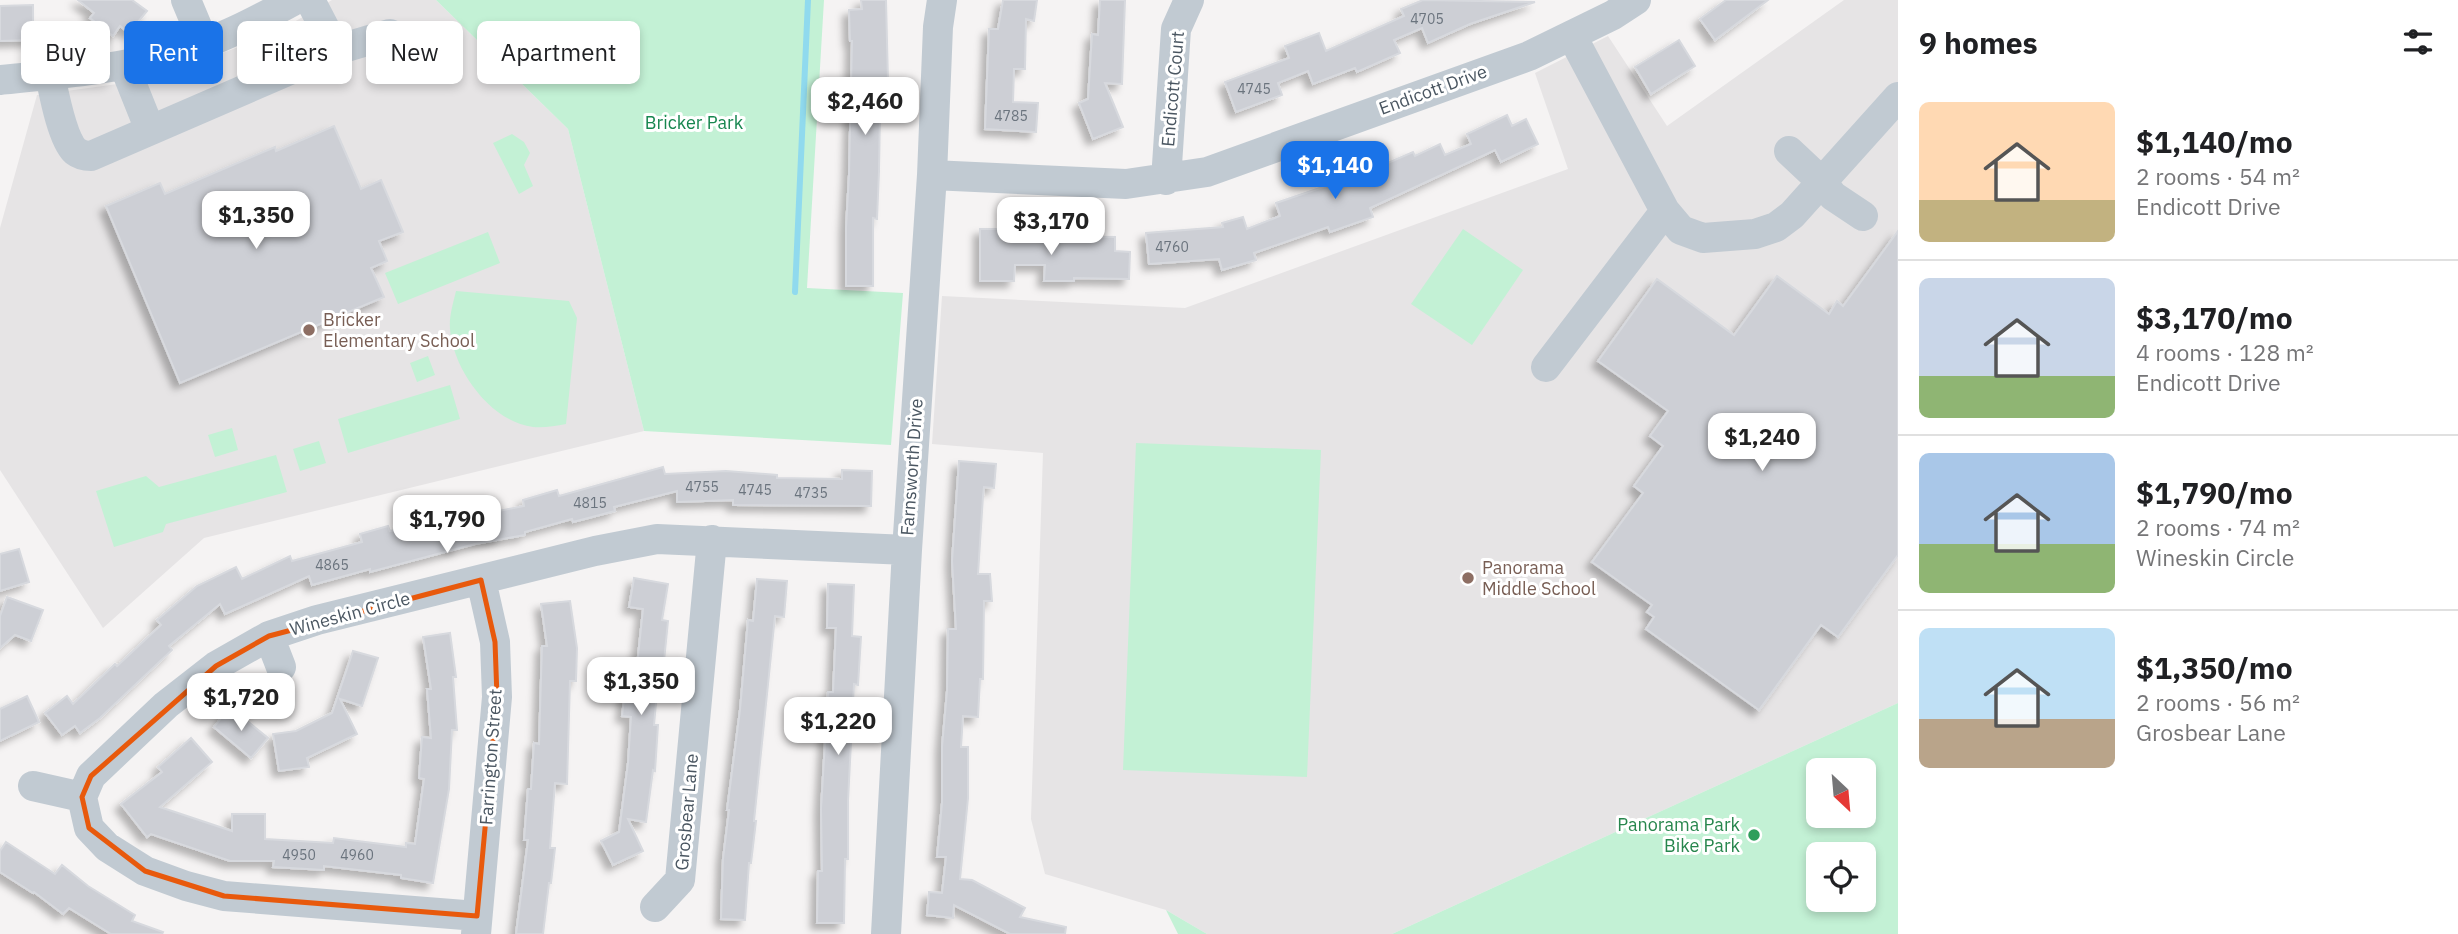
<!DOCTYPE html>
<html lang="en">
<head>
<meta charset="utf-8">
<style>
  :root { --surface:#fff; --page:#f6f6f6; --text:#202124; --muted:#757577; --line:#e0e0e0; --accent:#1a73e8 }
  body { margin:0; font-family:"IBM Plex Sans",sans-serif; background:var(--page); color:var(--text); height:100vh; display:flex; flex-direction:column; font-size:26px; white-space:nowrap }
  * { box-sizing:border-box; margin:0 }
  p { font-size:23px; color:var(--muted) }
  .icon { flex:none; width:38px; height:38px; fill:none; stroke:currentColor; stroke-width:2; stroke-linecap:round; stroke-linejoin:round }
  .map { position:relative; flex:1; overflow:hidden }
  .drawer { display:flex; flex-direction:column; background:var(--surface); width:560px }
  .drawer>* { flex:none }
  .hud { position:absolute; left:21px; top:21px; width:665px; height:63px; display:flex; gap:14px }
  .needle { width:46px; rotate:154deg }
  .controls { position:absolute; left:1806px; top:758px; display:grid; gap:14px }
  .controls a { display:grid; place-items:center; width:70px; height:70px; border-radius:10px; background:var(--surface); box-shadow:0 4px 10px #0003; font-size:35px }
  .price { position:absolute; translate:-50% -60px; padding:0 16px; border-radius:14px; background:#fff; color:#222; font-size:23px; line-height:46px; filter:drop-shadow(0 2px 4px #0008) }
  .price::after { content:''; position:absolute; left:50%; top:42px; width:21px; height:16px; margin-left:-10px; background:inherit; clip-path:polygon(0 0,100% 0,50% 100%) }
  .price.selected { background:var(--accent); color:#fff }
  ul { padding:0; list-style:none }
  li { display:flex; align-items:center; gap:21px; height:175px; padding:0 21px }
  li+li { border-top:2px solid var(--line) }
  li span { display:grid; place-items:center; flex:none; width:196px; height:140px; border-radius:10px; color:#555 }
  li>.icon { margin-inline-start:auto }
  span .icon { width:84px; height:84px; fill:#fffc; stroke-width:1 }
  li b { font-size:30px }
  h2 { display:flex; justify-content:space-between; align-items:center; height:84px; padding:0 21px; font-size:30px }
  .pill { padding:0 24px; border-radius:10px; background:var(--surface); box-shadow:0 4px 10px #0003; font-size:24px; line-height:63px }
  .pill.selected { background:var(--accent); color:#fff }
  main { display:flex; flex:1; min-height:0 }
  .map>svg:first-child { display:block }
  .education { fill:#e6e4e5 }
  .green { fill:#c3f1d5; fill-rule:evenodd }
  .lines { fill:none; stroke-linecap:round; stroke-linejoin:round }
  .stream { stroke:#90daee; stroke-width:6 }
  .building { fill:#cdcfd5; stroke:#d7d9de; stroke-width:2; filter:url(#shadow) }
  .minor { stroke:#c1cad2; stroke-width:30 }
  .marked { fill:none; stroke:#e8590c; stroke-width:5; stroke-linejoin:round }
  .education-dot { fill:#8d6e63; stroke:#fff; stroke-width:2.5 }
  .leisure-dot { fill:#2e9e5b; stroke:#fff; stroke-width:2.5 }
  .labels { text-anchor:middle; stroke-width:6; stroke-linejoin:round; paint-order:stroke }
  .number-label { font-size:14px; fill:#6b747e }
  .street-label { font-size:18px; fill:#4a5661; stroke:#fff }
  .park-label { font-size:18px; fill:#17864f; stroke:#fff }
  .education-label { font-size:18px; fill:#785e54; stroke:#fff; text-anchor:start }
  .leisure-label { font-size:18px; fill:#27864d; stroke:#fff; text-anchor:end }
</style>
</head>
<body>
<main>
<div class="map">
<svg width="1898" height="934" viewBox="0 0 1898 934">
  <defs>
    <filter id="shadow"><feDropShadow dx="-6" dy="6" stdDeviation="3.5" flood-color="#0004"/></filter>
  </defs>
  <rect width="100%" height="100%" fill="#f5f3f3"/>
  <!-- education -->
  <path class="education" d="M332,0H436L568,129L644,431L204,538L103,628L0,470V228L37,95L154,79L275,33Z
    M1844,0H1898V703L1392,934H1207L1166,910L1045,874L1031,819L1043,453L932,444L942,296L1185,308L1568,169L1535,73L1608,36L1667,126Z"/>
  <!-- green -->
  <path class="green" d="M436,0H824L807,288L903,293L891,445L644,431L568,129Z
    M512,134L524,142L530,153L524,165L533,186L519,194L493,143Z
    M1463,229L1523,270L1472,345L1411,304Z
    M488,232L500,263L398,304L385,273Z
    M456,291L569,301L577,318L566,424C555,426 544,428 533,427C491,422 453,370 450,329C449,316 453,304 456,291Z
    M428,356L435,375L417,382L410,363Z
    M450,385L460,419L348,453L338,419Z
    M232,428L238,450L215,457L208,435Z
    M319,441L326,463L300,471L293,449Z
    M1136,443L1321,450L1307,777L1123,770Z
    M276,455L287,492L166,524L163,532L114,547L96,491L146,476L159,487Z
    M1898,703V934H1392ZM1818,770H1864V816H1818ZM1818,854H1864V900H1818Z
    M1166,910L1207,934H1178Z"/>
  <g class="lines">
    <!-- stream -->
    <path class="stream" d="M795,292L808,0"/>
  </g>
  <!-- building -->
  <path class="building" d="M78,0H132L147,11L129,33L120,26L113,36L90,18L94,13Z
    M861,0H886L888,82L876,81L875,114H880L879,171L877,219L873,218V286H846V228L849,175L852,41H850L849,10L862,9Z
    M1003,0H1037L1034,21L1026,19L1025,69H1014L1013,102L1038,103L1036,132L985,129L989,29H998Z
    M1100,0H1125L1122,84L1105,83L1123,127L1093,139L1079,103L1088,99L1092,34L1098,35Z
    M1423,0L1535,2L1470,24L1428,43L1422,28L1394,40L1400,53L1357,72L1355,68L1313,84L1308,71L1278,83L1282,95L1236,112L1225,82L1289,58L1285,46L1319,33L1326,51L1404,16L1401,9Z
    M1726,0H1768L1715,40L1700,19Z
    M33,5V40L0,41V6Z
    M1679,40L1695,66L1651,94L1635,67Z
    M1507,115L1512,126L1526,119L1538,144L1501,162L1495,150L1370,208L1373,217L1330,232L1328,227L1254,253L1256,260L1222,270L1219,259L1149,264L1146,233L1223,227L1222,223L1243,217L1247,229L1280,216L1276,203L1367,172L1413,152L1415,156L1440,144L1445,155L1471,144L1467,134Z
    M334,126L361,189L381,180L403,232L379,241L387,261L371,268L384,297L180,383L106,206L160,183L165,194L275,147L276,151Z
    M980,229H1003V235L1115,237V251L1130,252L1129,279L1074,278V281H1044L1045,265H1015L1014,281H980Z
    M1898,231V555L1838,637L1821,625L1759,710L1646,629L1654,617L1647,612L1652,605L1592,562L1643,493L1634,486L1663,446L1650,436L1668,411L1598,361L1657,279L1734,335L1777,276L1829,314L1837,301L1843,306Z
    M959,461L996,464L994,488L984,487L983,496L978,574H990L992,601H984L983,679H980L978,717L963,716L961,747H968V798L960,879L972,880L1025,908L1020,917L1066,927L1065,934H1010L954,905L953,918L927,915L929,892L942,893L946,857H937L942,803V747L947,691L948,629H956L952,561Z
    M663,467L665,474L726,471L777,475V478L842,479V470L872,471L871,506L733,505V500L677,502V491L614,507L615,511L573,522L572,519L525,532V535L475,544L370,572V569L312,585L309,576L225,614L220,604L169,646L172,650L100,718L80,733L75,726L62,735L45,713L67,696L73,704L115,664L117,666L161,625L157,620L197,586L236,567L242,579L290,556L292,561L362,542L360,534L388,526L390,531L461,514L462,518L524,506L523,500L557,490L559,496Z
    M19,549L29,582L0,591V554Z
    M634,578L668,584L662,620L668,621L663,671H659L654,725H658L655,771L653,770L646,822L628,819L643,851L613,865L601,841L619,832L628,763L631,717L622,716L627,674L636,675L643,609L629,607Z
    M757,579L787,581L784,617L775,616L754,821H756L751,863H749L745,920L721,919L723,859L729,810H727L740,710L748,620L753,621Z
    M828,584L854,585L852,636L861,637L858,685L854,684L851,742L848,801V859H845L844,923H817L818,871H822L821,809L828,692H833L836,628H827Z
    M7,597L43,610L31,641L15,635L0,648V616Z
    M570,601L577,648L576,681H570L567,784L555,783L550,848H555L551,883H549L543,934H516L528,840H524L528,789H531L534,743L539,744L542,646H547L541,604Z
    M450,633L456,677H453L457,730H452L449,789L433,883L401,878V875L324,866V870L273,867L274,861H230L151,834L147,837L121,804L162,772L158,767L191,738L212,762L160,807L232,831V814H265V839L333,843L334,838L406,847V843L415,844L424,779L419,778L422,737L431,738L427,689H431L423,637Z
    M353,651L378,658L362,706L340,699L357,734L307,758L309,767L279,771L273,734L296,731L332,713Z
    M27,696L39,722L0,741V709Z
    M230,707L268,738L251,758L214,727Z
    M6,842L55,874L62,865L88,886L135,915L132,921L163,932L162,934H111L69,908L63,914L34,892L33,893L0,872V851Z"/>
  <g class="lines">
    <!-- minor -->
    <path class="minor" d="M186,0L204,43
      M310,0L336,50
      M1572,36L1665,211L1681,230L1703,238L1755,234L1776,227L1792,215L1898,97
      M124,65L150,130
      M50,75C54,94 62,138 75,151C80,155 85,156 91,156L336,50L390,34
      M0,80C61,74 123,69 182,51C221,40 259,19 295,0
      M1789,151L1822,182L1833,196L1863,216
      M932,175L1126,184L1207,172L1529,56L1613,15L1636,0
      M1166,180L1176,29L1189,0
      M1546,367L1665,211
      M269,636L281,667
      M33,786L82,797
      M655,907L680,880L712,540
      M477,916L224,896L186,886L145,871L107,847L89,828L82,797L91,776L166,705L216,666L269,636L317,620L595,551L657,539L907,550
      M476,934L497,697L495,642L481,580
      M886,934L907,550L932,175L938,27L942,0"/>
  </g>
  <!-- marked area -->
  <path class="marked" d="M481,580L495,642L497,697L477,916L224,896L145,871L89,828L82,797L91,776L216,666L269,636Z"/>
  <!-- markers -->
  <g class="education-dot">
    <circle cx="309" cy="330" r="7"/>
    <circle cx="1468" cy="578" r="7"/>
  </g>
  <circle class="leisure-dot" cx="1754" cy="835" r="7"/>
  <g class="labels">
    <!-- number labels -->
    <g class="number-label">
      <text x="1427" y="24">4705</text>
      <text x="1254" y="94">4745</text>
      <text x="1011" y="121">4785</text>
      <text x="1172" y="252">4760</text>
      <text x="702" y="492">4755</text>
      <text x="755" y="495">4745</text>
      <text x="811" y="498">4735</text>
      <text x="590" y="508">4815</text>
      <text x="332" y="570">4865</text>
      <text x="299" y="860">4950</text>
      <text x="357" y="860">4960</text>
    </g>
    <!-- street labels -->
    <g class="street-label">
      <text transform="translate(1173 89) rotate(-85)" y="6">Endicott Court</text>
      <text transform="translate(1433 90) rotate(-20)" y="6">Endicott Drive</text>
      <text transform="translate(912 467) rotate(-86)" y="6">Farnsworth Drive</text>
      <text transform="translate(350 614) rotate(-15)" y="6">Wineskin Circle</text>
      <text transform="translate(491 757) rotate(-86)" y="6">Farrington Street</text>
      <text transform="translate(687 812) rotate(-85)" y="6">Grosbear Lane</text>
    </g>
    <!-- park labels -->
    <g class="park-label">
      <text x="694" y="129">Bricker Park</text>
    </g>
    <!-- education labels -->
    <g class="education-label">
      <text x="323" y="326">Bricker<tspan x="323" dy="21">Elementary School</tspan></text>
      <text x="1482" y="574">Panorama<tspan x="1482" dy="21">Middle School</tspan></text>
    </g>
    <!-- leisure labels -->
    <g class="leisure-label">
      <text x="1740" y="831">Panorama Park<tspan x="1740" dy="21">Bike Park</tspan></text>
    </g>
  </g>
</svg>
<div class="controls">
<a><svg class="needle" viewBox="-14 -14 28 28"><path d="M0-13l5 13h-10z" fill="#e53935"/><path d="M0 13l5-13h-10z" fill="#757577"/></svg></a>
<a><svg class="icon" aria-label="locate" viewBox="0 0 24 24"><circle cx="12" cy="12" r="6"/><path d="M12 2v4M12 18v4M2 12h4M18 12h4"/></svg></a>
</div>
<b class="price" style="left:865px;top:137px">$2,460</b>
<b class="price selected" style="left:1335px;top:201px">$1,140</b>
<b class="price" style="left:256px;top:251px">$1,350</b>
<b class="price" style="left:1051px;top:257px">$3,170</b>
<b class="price" style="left:1762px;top:473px">$1,240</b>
<b class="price" style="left:447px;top:555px">$1,790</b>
<b class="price" style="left:641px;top:717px">$1,350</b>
<b class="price" style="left:241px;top:733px">$1,720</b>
<b class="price" style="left:838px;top:757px">$1,220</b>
<div class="hud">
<a class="pill">Buy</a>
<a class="pill selected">Rent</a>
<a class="pill">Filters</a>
<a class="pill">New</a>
<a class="pill">Apartment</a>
</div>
</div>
<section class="drawer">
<h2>9 homes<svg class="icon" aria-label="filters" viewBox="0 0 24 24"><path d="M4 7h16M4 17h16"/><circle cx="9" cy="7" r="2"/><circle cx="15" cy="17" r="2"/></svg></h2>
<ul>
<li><span style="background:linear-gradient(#ffd9b3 70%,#c2b280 0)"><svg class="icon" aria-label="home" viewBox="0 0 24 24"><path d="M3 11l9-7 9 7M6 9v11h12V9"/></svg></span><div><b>$1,140/mo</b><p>2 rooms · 54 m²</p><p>Endicott Drive</p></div></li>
<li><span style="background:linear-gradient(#c9d6e8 70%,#8fb573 0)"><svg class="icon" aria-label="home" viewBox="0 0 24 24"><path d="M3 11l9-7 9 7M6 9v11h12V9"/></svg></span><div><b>$3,170/mo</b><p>4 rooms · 128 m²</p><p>Endicott Drive</p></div></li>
<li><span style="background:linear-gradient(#a9c7e8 65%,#8fb573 0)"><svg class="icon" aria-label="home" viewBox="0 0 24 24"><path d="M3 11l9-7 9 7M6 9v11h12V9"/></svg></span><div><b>$1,790/mo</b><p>2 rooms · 74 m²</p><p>Wineskin Circle</p></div></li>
<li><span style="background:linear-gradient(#bfe0f5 65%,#b9a48a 0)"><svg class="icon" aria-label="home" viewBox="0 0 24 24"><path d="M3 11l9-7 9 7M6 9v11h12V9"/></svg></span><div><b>$1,350/mo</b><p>2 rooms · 56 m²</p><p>Grosbear Lane</p></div></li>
</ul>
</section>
</main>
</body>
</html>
